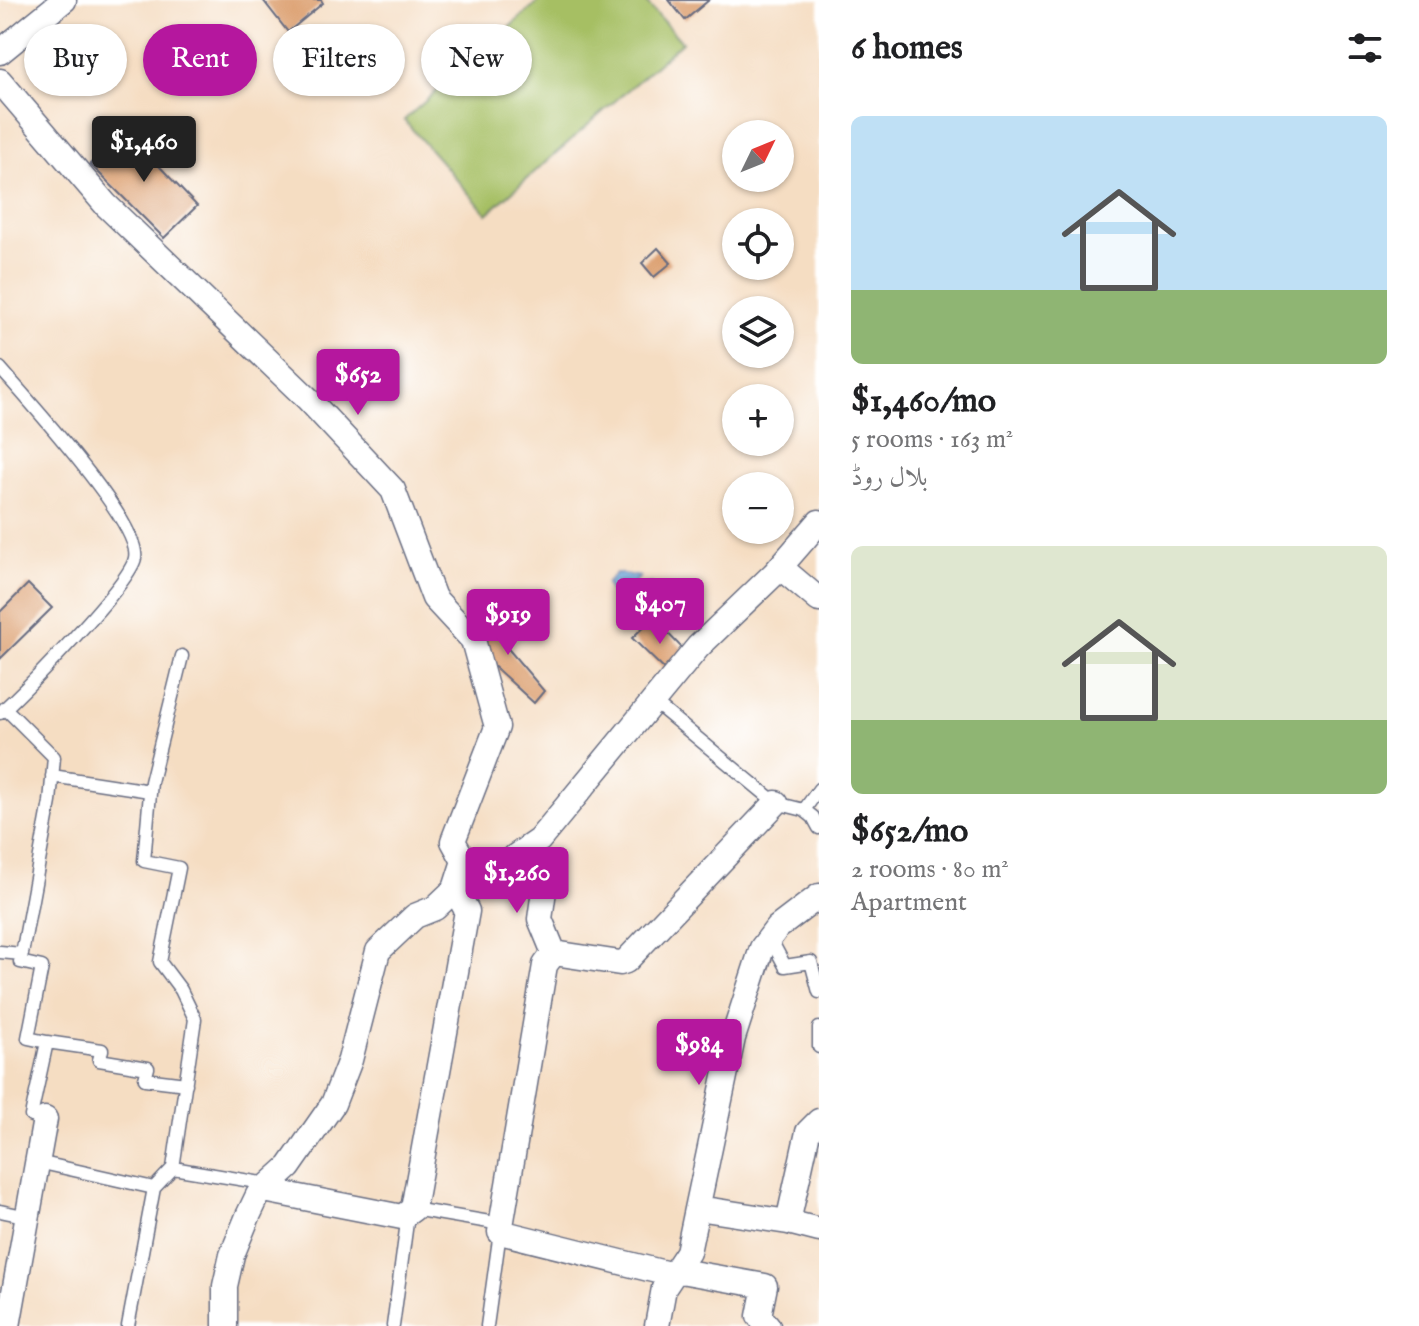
<!DOCTYPE html>
<html lang="en">
<head>
<meta charset="utf-8">
<style>
  :root { --surface:#fff; --page:#f6f6f6; --text:#202124; --muted:#757577; --accent:#b5179e }
  body { margin:0; font-family:"IM FELL English",Amiri,serif; background:var(--page); color:var(--text); height:100vh; display:flex; flex-direction:column; font-size:30px; white-space:nowrap }
  * { box-sizing:border-box; margin:0 }
  p { font-size:26px; color:var(--muted) }
  .icon { flex:none; width:44px; height:44px; fill:none; stroke:currentColor; stroke-width:2; stroke-linecap:round; stroke-linejoin:round }
  .map { position:relative; flex:1; overflow:hidden }
  .drawer { display:flex; flex-direction:column; background:var(--surface); width:600px }
  .drawer>* { flex:none }
  .hud { position:absolute; left:24px; top:24px; width:674px; height:72px; display:flex; gap:16px }
  .needle { width:52px; rotate:47deg }
  .buttons { position:absolute; left:722px; top:120px; display:grid; gap:16px }
  .buttons a { display:grid; place-items:center; width:72px; height:72px; border-radius:50%; background:var(--surface); box-shadow:0 2px 6px #0004; font-size:40px }
  .price { position:absolute; translate:-50% -68px; padding:0 18px; border-radius:8px; background:var(--accent); color:#fff; font-size:26px; line-height:52px; filter:drop-shadow(0 2px 4px #0008) }
  .price::after { content:''; position:absolute; left:50%; top:48px; width:24px; height:18px; margin-left:-12px; background:inherit; clip-path:polygon(0 0,100% 0,50% 100%) }
  .price.on { background:#222; color:#fff }
  ul { padding:0; list-style:none }
  li { display:grid; align-content:center; gap:16px; height:424px; padding:0 32px }
  li span { display:grid; place-items:center; height:248px; border-radius:12px; color:#555 }
  li>.icon { margin-inline-start:auto }
  span .icon { width:144px; height:144px; fill:#fffc; stroke-width:1 }
  li b { font-size:34px }
  h2 { display:flex; justify-content:space-between; align-items:center; height:96px; padding:0 32px; font-size:34px }
  .tag { padding:0 28px; border-radius:36px; background:var(--surface); box-shadow:0 2px 6px #0004; font-size:28px; line-height:72px }
  .tag.on { background:var(--accent); color:#fff }
  main { display:flex; flex:1; min-height:0 }
  .map>svg:first-child { display:block }
  .pitch { fill:#a6bf64; stroke:#607761; stroke-width:2 }
  .water { fill:#71ade3; stroke:#466ea0; stroke-width:2 }
  .building { fill:#d99764 }
  .lines { fill:none; stroke-linecap:round; stroke-linejoin:round }
  .lane-casing { stroke:#676c81; stroke-width:15 }
  .street-casing { stroke:#676c81; stroke-width:27 }
  .lane { stroke:#fff; stroke-width:12 }
  .street { stroke:#fff; stroke-width:24 }
</style>
</head>
<body>
<main>
<div class="map">
<svg width="819" height="1326" viewBox="0 0 819 1326">
  <rect width="100%" height="100%" fill="#fff"/>
  <filter id="ink" filterUnits="userSpaceOnUse"><feTurbulence type="fractalNoise" baseFrequency=".0125" numOctaves="2"/><feDisplacementMap in="SourceGraphic" scale="16" xChannelSelector="R" yChannelSelector="G"/><feConvolveMatrix kernelMatrix="1 2 1 2 8 2 1 2 1" color-interpolation-filters="sRGB"/></filter>
  <filter id="wash" filterUnits="userSpaceOnUse"><feTurbulence type="fractalNoise" baseFrequency=".006" numOctaves="4" result="noise"/><feDisplacementMap in="SourceGraphic" scale="32" xChannelSelector="R" yChannelSelector="G"/><feGaussianBlur stdDeviation="1.8" result="paint"/><feColorMatrix in="noise" values="0 0 0 0 0 0 0 0 0 0 0 0 0 0 0 0 0 1.4 0 .05"/><feComposite in="paint" operator="in"/></filter>
  <g filter="url(#wash)">
    <rect width="100%" height="100%" fill="#f5ddc2"/>
    <!-- pitch -->
    <path class="pitch" d="M540,0H644L682,42L487,214L404,120Z"/>
    <!-- water -->
    <path class="water" d="M616,573L640,577L628,589L650,584L634,600L627,620L606,584Z"/>
    <g id="blocks">
      <!-- building -->
      <path class="building" d="M263,0H321L323,3L288,32Z
        M669,0H709L685,20Z
        M125,130L197,206L164,238L90,164Z
        M658,248L671,263L654,277L642,263Z
        M28,584L52,608L0,659V612Z
        M505,615L516,631L504,644L544,691L534,703L486,659L479,630Z
        M653,618L687,653L669,674L632,638Z"/>
    </g>
  </g>
  <g filter="url(#ink)">
    <use href="#blocks" fill-opacity="0" stroke="#676c81" stroke-width="2"/>
    <g class="lines">
      <!-- lane casing -->
      <g class="lane-casing">
        <path id="lane" d="M0,368C26,398 142,524 135,558C130,584 25,690 0,713
          M655,703L776,803L804,810L813,817L819,828
          M52,776L150,791
          M804,810L819,789
          M770,938L785,966L811,962L819,992
          M0,952L22,954L50,802L54,757L5,708
          M22,954L20,962L42,967L28,1038L47,1042L31,1116L45,1119
          M819,1028V1047
          M47,1042L102,1050L99,1060L148,1068L145,1079L186,1084
          M38,1162L154,1188L128,1326
          M173,1168L195,1019L181,990L160,962L179,868L144,861L151,782L182,656
          M154,1188L173,1168L268,1184
          M413,1209L501,1224
          M0,1211L28,1217
          M393,1326L408,1215
          M487,1326L500,1232"/>
      </g>
      <!-- street casing -->
      <g class="street-casing">
        <path id="street" d="M0,52L64,0
          M0,81L106,205L308,399L393,490L434,598L473,640L497,727L453,841L464,861L500,867L539,840L698,647L774,574L819,522
          M780,567L819,600
          M521,853L547,869L540,919L554,953
          M264,1190L402,1217L413,1209L467,911L455,889
          M698,1208L788,1222L808,1132L819,1121
          M788,1222L819,1230
          M675,1270L765,1286L759,1316L768,1326
          M673,1275L500,1232L545,965L554,953L620,963L626,961L776,803
          M8,1326L45,1119
          M225,1326V1286L232,1255L248,1216L258,1195L289,1167L333,1104L350,1060L378,951L415,916L435,908L455,889L464,861
          M657,1326L664,1288L688,1252L733,1038L762,948L777,928L819,896"/>
      </g>
      <!-- lane -->
      <use href="#lane" class="lane"/>
      <!-- street -->
      <use href="#street" class="street"/>
    </g>
  </g>
</svg>
<div class="buttons">
<a><svg class="needle" viewBox="-14 -14 28 28"><path d="M0-13l5 13h-10z" fill="#e53935"/><path d="M0 13l5-13h-10z" fill="#757577"/></svg></a>
<a><svg class="icon" aria-label="locate" viewBox="0 0 24 24"><circle cx="12" cy="12" r="6"/><path d="M12 2v4M12 18v4M2 12h4M18 12h4"/></svg></a>
<a><svg class="icon" aria-label="layers" viewBox="0 0 24 24"><path d="M12 4l9 5-9 5-9-5zM3 14l9 5 9-5"/></svg></a>
<a>+</a>
<a>−</a>
</div>
<b class="price on" style="left:144px;top:184px">$1,460</b>
<b class="price" style="left:358px;top:417px">$652</b>
<b class="price" style="left:660px;top:646px">$407</b>
<b class="price" style="left:508px;top:657px">$919</b>
<b class="price" style="left:517px;top:915px">$1,260</b>
<b class="price" style="left:699px;top:1087px">$984</b>
<div class="hud">
<a class="tag">Buy</a>
<a class="tag on">Rent</a>
<a class="tag">Filters</a>
<a class="tag">New</a>
</div>
</div>
<section class="drawer">
<h2>6 homes<svg class="icon" aria-label="filters" viewBox="0 0 24 24"><path d="M4 7h16M4 17h16"/><circle cx="9" cy="7" r="2"/><circle cx="15" cy="17" r="2"/></svg></h2>
<ul>
<li><span style="background:linear-gradient(#bfe0f5 70%,#8fb573 0)"><svg class="icon" aria-label="home" viewBox="0 0 24 24"><path d="M3 11l9-7 9 7M6 9v11h12V9"/></svg></span><div><b>$1,460/mo</b><p>5 rooms · 163 m²</p><p>بلال روڈ</p></div></li>
<li><span style="background:linear-gradient(#dfe7d0 70%,#8fb573 0)"><svg class="icon" aria-label="home" viewBox="0 0 24 24"><path d="M3 11l9-7 9 7M6 9v11h12V9"/></svg></span><div><b>$652/mo</b><p>2 rooms · 80 m²</p><p>Apartment</p></div></li>
</ul>
</section>
</main>
</body>
</html>
